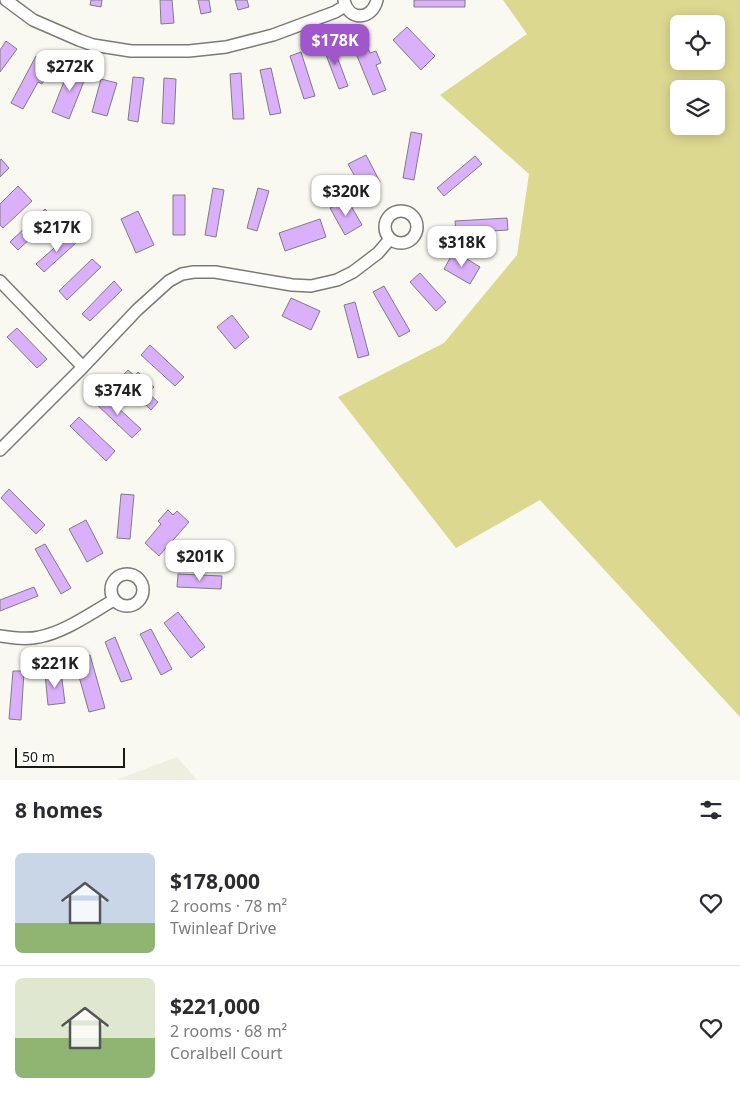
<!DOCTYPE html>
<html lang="en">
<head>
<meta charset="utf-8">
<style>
  :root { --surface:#fff; --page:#f7f7f7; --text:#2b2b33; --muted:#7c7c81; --line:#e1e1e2; --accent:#9f57cb }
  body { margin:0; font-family:"Noto Sans",sans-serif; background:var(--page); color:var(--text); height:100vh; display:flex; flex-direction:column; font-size:19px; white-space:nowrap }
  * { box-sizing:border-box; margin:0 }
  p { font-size:16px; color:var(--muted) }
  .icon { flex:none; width:28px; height:28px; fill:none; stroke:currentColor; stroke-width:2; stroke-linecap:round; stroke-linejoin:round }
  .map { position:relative; height:780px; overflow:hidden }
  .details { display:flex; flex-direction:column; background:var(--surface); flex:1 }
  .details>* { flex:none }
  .controls { position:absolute; left:670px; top:15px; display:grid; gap:10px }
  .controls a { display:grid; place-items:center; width:55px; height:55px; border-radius:8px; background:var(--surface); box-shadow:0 2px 12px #0003; font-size:25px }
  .scale { position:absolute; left:15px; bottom:12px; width:110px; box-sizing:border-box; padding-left:5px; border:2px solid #191916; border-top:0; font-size:14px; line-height:18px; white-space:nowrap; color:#191916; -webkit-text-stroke:4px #fffffe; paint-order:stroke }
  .price { position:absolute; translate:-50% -42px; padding:0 11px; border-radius:10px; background:#fff; color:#222; font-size:16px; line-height:32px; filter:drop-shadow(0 1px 2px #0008) }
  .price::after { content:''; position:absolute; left:50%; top:30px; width:15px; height:11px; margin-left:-8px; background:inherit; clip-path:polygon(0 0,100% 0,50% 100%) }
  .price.active { background:var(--accent); color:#fff }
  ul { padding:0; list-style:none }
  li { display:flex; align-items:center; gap:15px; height:125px; padding:0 15px }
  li+li { border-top:1px solid var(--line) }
  li span { display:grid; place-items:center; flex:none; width:140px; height:100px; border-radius:8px; color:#555 }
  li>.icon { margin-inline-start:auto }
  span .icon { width:60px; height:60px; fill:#fffc; stroke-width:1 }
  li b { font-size:21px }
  h2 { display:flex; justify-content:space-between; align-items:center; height:60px; padding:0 15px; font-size:21px }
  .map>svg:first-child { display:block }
  .built { fill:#efefdf }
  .green { fill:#ddd890; fill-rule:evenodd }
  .building { fill:#dbb0fa; stroke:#807c82 }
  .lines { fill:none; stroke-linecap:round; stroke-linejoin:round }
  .street-casing { stroke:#7b7a74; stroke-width:14 }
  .street { stroke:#fff; stroke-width:11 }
</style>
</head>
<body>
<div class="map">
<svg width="740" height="780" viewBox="0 0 740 780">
  <rect width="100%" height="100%" fill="#f9f9f1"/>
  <!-- built -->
  <path class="built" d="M177,757L197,780H116Z"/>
  <!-- green -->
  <path class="green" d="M503,0H740V717L540,500L456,548L338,397L444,343L517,255L529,174L440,95L527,34ZM679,24H716V61H679ZM679,89H716V126H679Z"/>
  <!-- building -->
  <path class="building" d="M91,0H102L101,7L90,5Z
    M160,0H172L174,23L161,24Z
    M198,0H209L211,12L201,14Z
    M235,0H247L249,7L238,10Z
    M414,0H465V7H414Z
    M407,27L435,56L421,70L393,40Z
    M6,41L17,49L0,72V50Z
    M332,43L348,86L339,89L323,47Z
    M367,46L370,53L376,51L381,63L376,65L386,90L373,95L355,51Z
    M301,52L315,96L304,99L290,56Z
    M36,56L46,62L42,70L48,73L42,84L38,82L23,109L11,103Z
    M71,64L88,71L69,119L52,112Z
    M271,68L281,113L270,115L260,70Z
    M241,73L244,119H233L230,74Z
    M133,77L144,78L138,122L128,120Z
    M164,78L176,79L174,124L162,123Z
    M101,79L117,83L107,116L92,112Z
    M411,132L422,134L414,180L403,178Z
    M366,155L380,182L363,191L348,164Z
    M475,156L482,164L444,196L437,188Z
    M1,159L9,168L0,177V161Z
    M18,186L32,201L3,228L0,225V204Z
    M213,188L224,190L216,237L205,235Z
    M258,188L269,191L257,231L247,228Z
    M173,195H185V235H173Z
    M347,199L362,225L345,235L330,208Z
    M45,209L53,217L18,250L10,242Z
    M138,211L154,245L136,253L121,219Z
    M507,218L508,230L456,233L455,221Z
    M320,219L326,237L285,251L279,233Z
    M70,234L77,242L44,272L36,264Z
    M454,251L480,267L470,284L444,269Z
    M92,259L101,267L67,300L59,291Z
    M420,273L446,302L436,311L410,282Z
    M114,281L122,290L90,321L82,314Z
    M384,286L410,331L399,337L373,292Z
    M291,298L320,311L311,330L282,316Z
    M355,302L369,355L358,358L344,305Z
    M232,315L249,337L235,349L217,327Z
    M17,328L47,359L37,368L7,337Z
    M150,345L184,377L175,386L141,355Z
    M128,370L135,376L138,372L154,387L148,393L158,402L151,410L119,379Z
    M103,394L141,429L132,438L94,402Z
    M79,417L115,451L106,461L70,426Z
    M9,489L45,525L36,534L1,498Z
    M121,494L134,495L130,539L117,538Z
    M168,510L173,515L177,511L189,522L159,556L145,543L161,524L158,521Z
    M86,520L103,553L87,562L69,529Z
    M45,544L71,588L61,594L35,549Z
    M178,574L222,576L221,589L177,587Z
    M34,587L38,596L0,611V600Z
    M178,612L205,647L191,658L164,623Z
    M151,629L172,669L161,675L140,634Z
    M115,637L132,679L121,682L105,642Z
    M90,655L105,708L89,712L74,659Z
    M13,671H24L21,720L9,719Z
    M61,672L65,703L48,705L45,674Z"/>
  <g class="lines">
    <!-- street casing -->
    <g class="street-casing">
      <path id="street" d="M6,0L33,20L79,40L93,45L131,51H189L226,47L273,35L335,12L345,6
        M344,0C348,21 372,21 377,0
        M385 227a16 16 0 1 1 32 0a16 16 0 1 1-32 0Z
        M0,281L83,367
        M0,450L83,367L137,310L169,281L182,274L194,272H215L292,285L311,286L337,280L353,272L378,253L390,239
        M111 590a16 16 0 1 1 32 0a16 16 0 1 1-32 0Z
        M0,636C13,638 27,640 39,637C65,632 91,613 114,600"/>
    </g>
    <!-- street -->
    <use href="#street" class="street"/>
  </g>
</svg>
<div class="controls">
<a><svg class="icon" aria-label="locate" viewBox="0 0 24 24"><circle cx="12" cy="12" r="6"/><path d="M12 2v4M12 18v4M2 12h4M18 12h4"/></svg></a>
<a><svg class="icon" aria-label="layers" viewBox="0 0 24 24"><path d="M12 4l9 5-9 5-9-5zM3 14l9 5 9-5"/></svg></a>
</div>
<div class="scale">50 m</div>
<b class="price active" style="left:335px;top:66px">$178K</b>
<b class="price" style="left:70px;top:92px">$272K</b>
<b class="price" style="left:346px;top:217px">$320K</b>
<b class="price" style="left:57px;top:253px">$217K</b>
<b class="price" style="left:462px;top:268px">$318K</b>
<b class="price" style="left:118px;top:416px">$374K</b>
<b class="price" style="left:200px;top:582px">$201K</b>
<b class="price" style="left:55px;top:689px">$221K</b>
</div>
<section class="details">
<h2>8 homes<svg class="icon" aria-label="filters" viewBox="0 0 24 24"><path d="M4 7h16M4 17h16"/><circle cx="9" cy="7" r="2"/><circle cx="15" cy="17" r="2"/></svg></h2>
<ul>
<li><span style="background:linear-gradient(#c9d6e8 70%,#8fb573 0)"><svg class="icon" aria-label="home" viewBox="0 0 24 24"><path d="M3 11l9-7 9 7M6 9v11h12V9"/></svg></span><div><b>$178,000</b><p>2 rooms · 78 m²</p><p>Twinleaf Drive</p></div><svg class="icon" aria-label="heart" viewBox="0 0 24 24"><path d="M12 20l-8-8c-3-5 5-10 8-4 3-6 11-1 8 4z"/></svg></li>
<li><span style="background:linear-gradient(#dfe7d0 60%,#8fb573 0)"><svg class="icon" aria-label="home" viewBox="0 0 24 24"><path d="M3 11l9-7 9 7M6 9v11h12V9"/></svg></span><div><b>$221,000</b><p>2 rooms · 68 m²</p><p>Coralbell Court</p></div><svg class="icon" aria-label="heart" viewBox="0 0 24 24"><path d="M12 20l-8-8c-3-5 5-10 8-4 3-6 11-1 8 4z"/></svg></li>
</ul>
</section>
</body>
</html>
